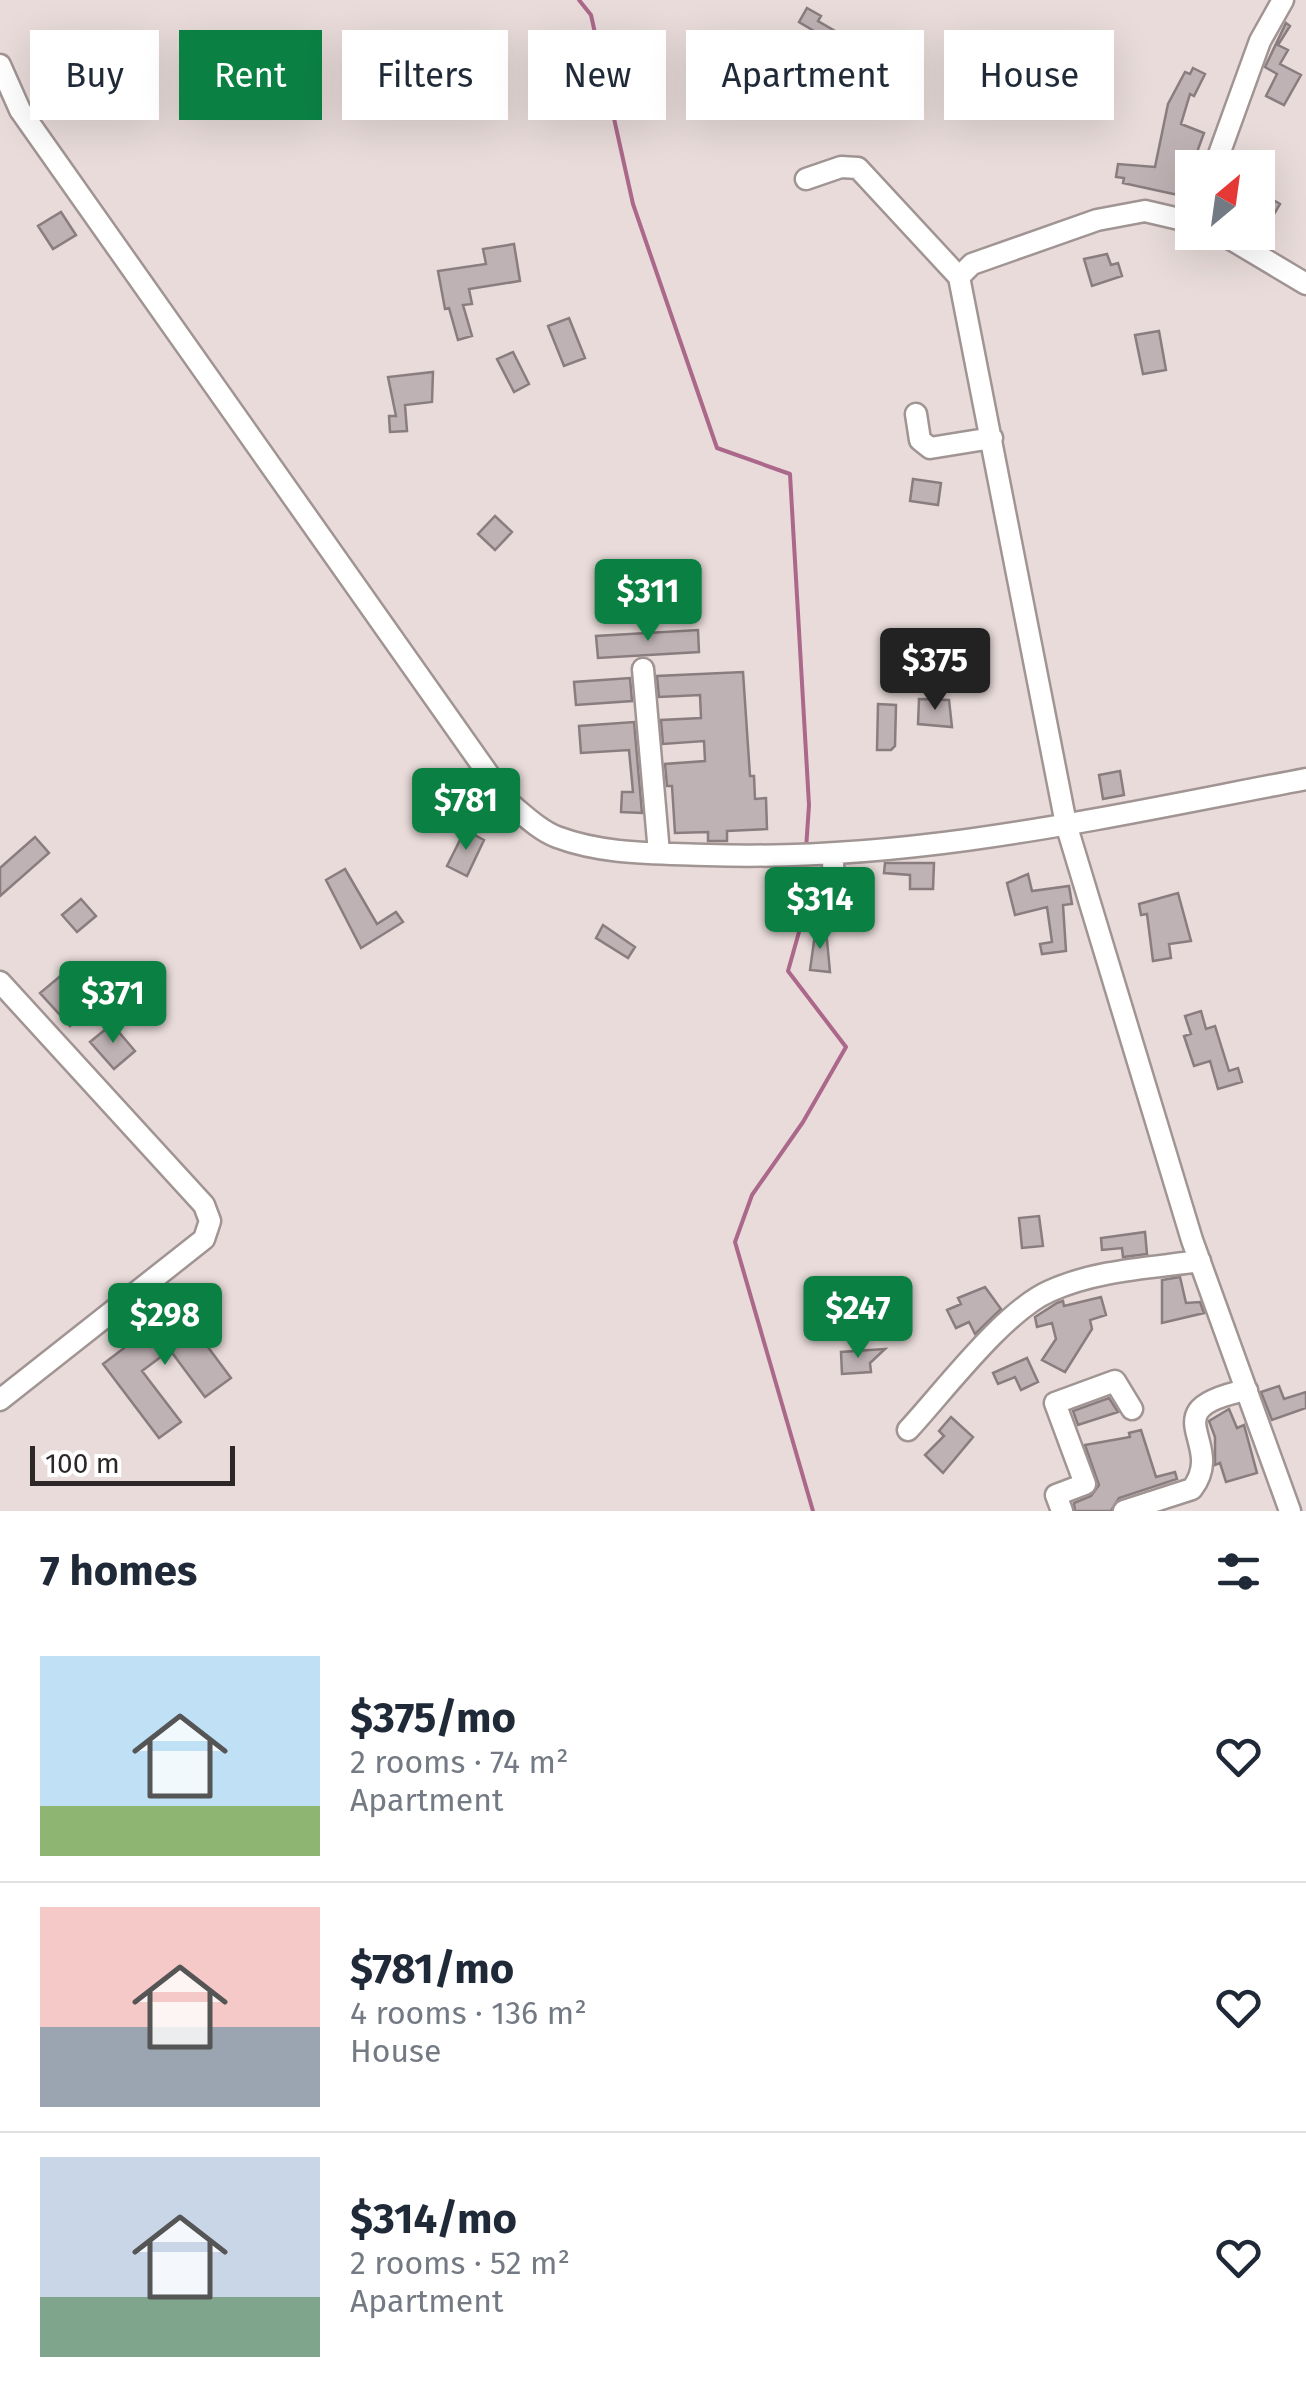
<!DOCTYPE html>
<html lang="en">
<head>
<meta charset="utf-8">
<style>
  :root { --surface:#fff; --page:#f2f2f3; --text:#1f2937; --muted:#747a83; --line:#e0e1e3; --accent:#0b8043 }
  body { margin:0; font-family:"Fira Sans",sans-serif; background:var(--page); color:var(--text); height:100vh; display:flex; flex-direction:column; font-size:38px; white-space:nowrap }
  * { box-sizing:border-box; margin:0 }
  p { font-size:32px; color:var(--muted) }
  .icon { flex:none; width:55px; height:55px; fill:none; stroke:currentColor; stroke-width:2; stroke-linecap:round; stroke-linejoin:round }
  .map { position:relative; height:1511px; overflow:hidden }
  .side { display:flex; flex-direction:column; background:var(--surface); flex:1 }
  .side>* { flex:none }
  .hud { position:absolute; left:30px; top:30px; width:1248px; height:90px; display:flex; gap:20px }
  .needle { width:65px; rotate:29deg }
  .tools { position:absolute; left:1175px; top:150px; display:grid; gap:20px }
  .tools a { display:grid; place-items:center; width:100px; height:100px; border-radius:0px; background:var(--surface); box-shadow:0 10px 40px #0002; font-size:50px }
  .scale { position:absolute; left:30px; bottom:25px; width:205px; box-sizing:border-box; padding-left:10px; border:5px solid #2d2827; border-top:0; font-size:28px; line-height:35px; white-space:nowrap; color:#2d2827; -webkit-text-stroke:8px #fff; paint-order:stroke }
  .price { position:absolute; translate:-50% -85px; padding:0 22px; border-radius:10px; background:var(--accent); color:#fff; font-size:32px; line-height:65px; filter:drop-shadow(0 2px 5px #0008) }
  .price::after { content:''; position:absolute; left:50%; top:60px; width:30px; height:22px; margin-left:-15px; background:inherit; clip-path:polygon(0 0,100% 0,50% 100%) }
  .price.active { background:#222; color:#fff }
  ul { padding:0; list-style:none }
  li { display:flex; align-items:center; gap:30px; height:250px; padding:0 40px }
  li+li { border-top:2px solid var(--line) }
  li span { display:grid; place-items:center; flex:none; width:280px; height:200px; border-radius:0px; color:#555 }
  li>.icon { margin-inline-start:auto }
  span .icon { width:120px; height:120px; fill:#fffc; stroke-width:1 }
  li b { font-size:42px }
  h2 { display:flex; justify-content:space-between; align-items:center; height:120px; padding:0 40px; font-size:42px }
  .pill { padding:0 35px; border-radius:0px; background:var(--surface); box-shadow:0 10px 40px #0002; font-size:35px; line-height:90px }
  .pill.active { background:var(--accent); color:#fff }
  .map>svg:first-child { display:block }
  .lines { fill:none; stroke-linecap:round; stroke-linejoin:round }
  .stream { stroke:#ab688a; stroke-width:4 }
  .building { fill:#bfb2b4; stroke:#897d7f; stroke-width:2.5 }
  .minor-casing { stroke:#a19594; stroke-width:25 }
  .minor { stroke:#fff; stroke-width:20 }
</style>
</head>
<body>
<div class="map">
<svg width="1306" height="1511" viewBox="0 0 1306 1511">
  <rect width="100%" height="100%" fill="#e8dbd9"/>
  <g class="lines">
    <!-- stream -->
    <path class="stream" d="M579,0L591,15L633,204L717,448L790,474L809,805L806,849
      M804,864L799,932L788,971L846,1047L803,1122L752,1195L735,1242L813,1511"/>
  </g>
  <!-- building -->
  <path class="building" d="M807,8L821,16L818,21L859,45L848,64L824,49L829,40L799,22Z
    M1286,23L1290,26L1278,45L1288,50L1280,64L1301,75L1284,105L1266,96L1277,74L1265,67Z
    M1193,68L1205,74L1194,96L1190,94L1181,124L1204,133L1193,163L1186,160L1178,195L1123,183L1124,178L1116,177L1118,164L1155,167L1168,104L1185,72L1190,74Z
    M902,71L906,90L879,95L875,76Z
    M1258,191L1280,204L1259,240L1258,239Z
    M61,212L76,235L53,249L38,226Z
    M514,244L520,281L469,289L472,304L463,305L472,336L458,340L449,308L445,309L438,271L486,264L483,249Z
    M1107,254L1111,265L1118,263L1122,276L1092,286L1084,259Z
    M569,318L585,358L564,366L548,326Z
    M1159,331L1166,370L1143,374L1135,335Z
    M513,352L529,384L514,392L497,359Z
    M433,372L432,402L405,405L407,431L390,432L389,416H396L388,377Z
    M913,479L941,483L938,505L910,501Z
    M495,516L512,532L495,550L478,534Z
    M698,630L699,652L598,658L596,636Z
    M743,672L750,776H754L755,799L766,798L767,829L727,831V841H708V832L675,833L672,786H667L665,764L705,761L704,741L663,744L661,720L701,718L700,695L659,697L657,676Z
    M630,678L632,701L576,705L574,682Z
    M919,699L949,700L952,727L918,724Z
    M878,704L896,705L895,746L891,750H877Z
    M634,722L642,813L621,812L622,792H633L629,750L581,753L579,726Z
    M1120,771L1124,795L1103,799L1099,775Z
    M465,830L484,840L467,876L447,866Z
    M35,837L49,853L0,896V868Z
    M885,863H934L933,889H910V875L884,873Z
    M345,869L377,924L396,912L403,922L361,948L326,880Z
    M1028,874L1032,891L1069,886L1072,904L1063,905L1066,951L1042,954L1040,944L1052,942L1047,907L1015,915L1007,883Z
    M1178,893L1191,941L1169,944L1171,958L1153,961L1147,914L1141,915L1139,904Z
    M81,899L96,916L77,932L62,915Z
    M603,925L635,947L628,958L596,938Z
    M816,927L826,930L830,972L810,970Z
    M70,968L99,1001L70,1026L40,993Z
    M1201,1011L1206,1029L1215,1026L1229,1071L1238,1068L1242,1082L1218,1089L1210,1061L1194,1066L1184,1036L1191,1034L1185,1016Z
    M112,1024L135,1051L114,1069L90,1042Z
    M1039,1216L1043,1246L1022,1248L1019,1218Z
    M1145,1232L1147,1254L1123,1257L1122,1248L1102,1250L1101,1238Z
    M1180,1277L1186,1303L1200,1302L1204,1313L1162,1323V1280Z
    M985,1287L1001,1309L975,1334L969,1322L956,1328L947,1310L961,1304L958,1298Z
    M1101,1297L1106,1315L1090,1320L1092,1329L1065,1372L1042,1360L1056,1339L1052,1323L1037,1327L1035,1317L1057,1303L1063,1301L1064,1306Z
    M178,1307L231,1378L205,1397L170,1350L142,1371L181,1422L159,1438L103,1364Z
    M885,1349L870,1363L871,1372L842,1374L841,1352Z
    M1027,1358L1038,1382L1021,1390L1015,1377L998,1384L993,1373Z
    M1279,1386L1284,1399L1306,1392V1408L1272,1420L1261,1392Z
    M1109,1398L1118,1412L1078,1425L1073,1411Z
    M1229,1409L1237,1428L1244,1425L1257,1473L1226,1482L1220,1463L1215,1465V1437L1209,1421Z
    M951,1417L973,1437L943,1473L925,1455L944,1436L939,1431Z
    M1141,1430L1156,1477L1175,1472L1177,1479L1119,1498L1111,1511H1075L1074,1503L1091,1496L1099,1485L1085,1445L1130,1437L1129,1433Z"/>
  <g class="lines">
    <!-- minor casing -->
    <g class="minor-casing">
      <path id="minor" d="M0,65L20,110L508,802C523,814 539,830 557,837C605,855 656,853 707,855C913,862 1105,817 1306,779
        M1214,168L1260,41L1283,0
        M806,179L841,167L858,168L959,277
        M1192,222L1145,211L1097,220L972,264L959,277L1066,824L1192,1240L1290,1511
        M1219,232L1306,284
        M916,414L920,440L930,448L992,438
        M643,669L659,853
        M833,854L834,919
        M0,982L204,1205L210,1221L204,1239L0,1400
        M908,1430C944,1391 1004,1311 1050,1291C1096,1270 1150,1268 1200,1261
        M1062,1511L1056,1495L1085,1484L1055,1403L1115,1381L1132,1409
        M1124,1511L1192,1489C1228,1442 1148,1410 1247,1390"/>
    </g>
    <!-- minor -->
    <use href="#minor" class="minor"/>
  </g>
</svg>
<div class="tools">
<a><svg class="needle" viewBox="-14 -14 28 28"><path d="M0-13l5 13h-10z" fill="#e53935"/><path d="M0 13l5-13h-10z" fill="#747a83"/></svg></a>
</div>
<div class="scale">100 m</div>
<b class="price" style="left:648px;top:644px">$311</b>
<b class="price active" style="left:935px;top:713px">$375</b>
<b class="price" style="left:466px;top:853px">$781</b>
<b class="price" style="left:820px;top:952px">$314</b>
<b class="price" style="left:113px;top:1046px">$371</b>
<b class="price" style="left:858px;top:1361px">$247</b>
<b class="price" style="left:165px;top:1368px">$298</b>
<div class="hud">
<a class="pill">Buy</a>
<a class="pill active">Rent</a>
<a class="pill">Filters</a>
<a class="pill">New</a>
<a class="pill">Apartment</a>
<a class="pill">House</a>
</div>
</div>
<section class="side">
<h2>7 homes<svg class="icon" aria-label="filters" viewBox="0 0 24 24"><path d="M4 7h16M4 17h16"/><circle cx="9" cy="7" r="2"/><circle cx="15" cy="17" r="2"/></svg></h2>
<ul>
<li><span style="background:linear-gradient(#bfe0f5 75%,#8fb573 0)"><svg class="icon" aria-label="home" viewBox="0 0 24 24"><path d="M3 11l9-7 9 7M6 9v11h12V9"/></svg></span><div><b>$375/mo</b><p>2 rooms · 74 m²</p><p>Apartment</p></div><svg class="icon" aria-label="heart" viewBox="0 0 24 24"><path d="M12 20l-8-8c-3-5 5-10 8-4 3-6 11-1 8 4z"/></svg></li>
<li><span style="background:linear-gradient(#f6c9c9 60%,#9aa5b1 0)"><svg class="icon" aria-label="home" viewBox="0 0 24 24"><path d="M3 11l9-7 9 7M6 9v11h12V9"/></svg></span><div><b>$781/mo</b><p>4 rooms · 136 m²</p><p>House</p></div><svg class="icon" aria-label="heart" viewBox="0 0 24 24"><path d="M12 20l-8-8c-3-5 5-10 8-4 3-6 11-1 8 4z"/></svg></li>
<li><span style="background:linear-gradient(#c9d6e8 70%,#7fa58c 0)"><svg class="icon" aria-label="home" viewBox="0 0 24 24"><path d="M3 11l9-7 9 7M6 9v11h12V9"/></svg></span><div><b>$314/mo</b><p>2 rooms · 52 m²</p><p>Apartment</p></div><svg class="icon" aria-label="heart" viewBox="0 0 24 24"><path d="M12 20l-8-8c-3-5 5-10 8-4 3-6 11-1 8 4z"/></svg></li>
</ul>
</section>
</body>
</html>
